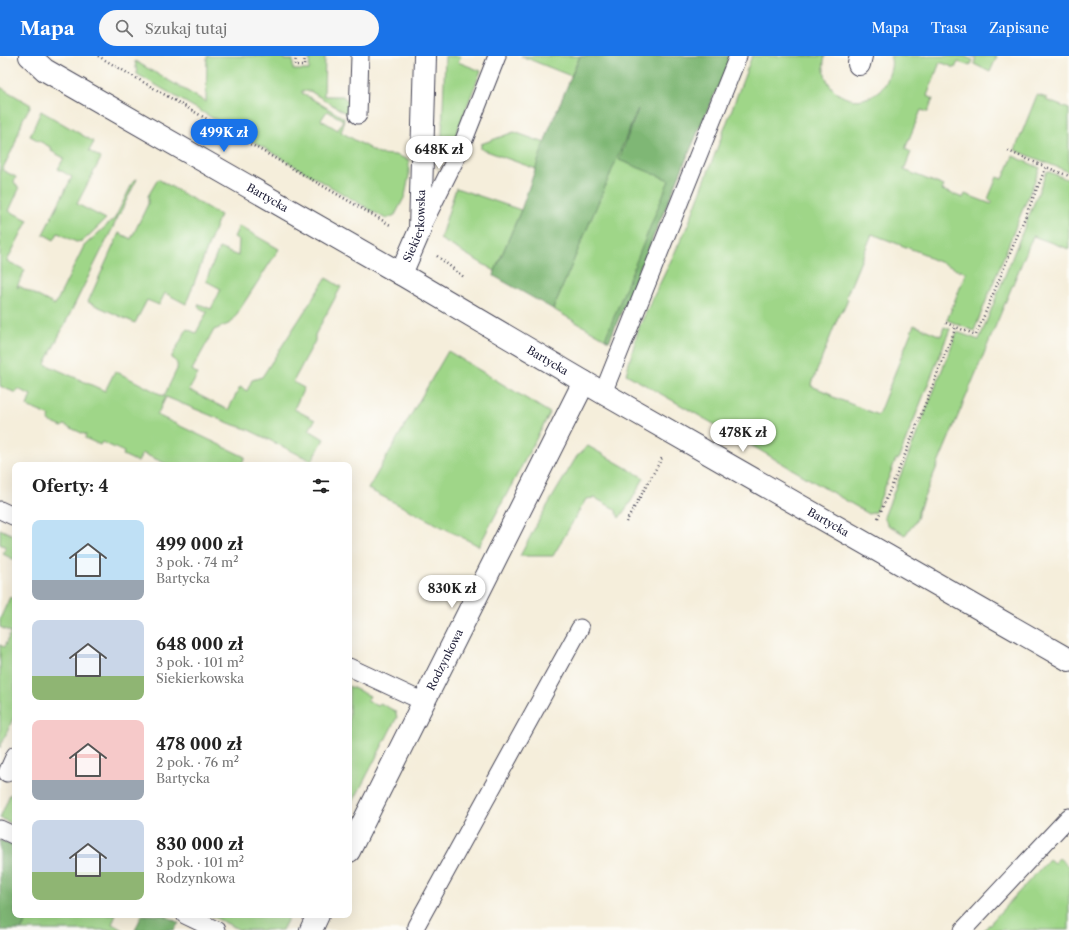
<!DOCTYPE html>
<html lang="pl">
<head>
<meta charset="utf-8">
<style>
  :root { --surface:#fff; --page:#f6f6f6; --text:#222; --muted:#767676; --accent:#1a73e8 }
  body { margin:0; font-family:"Libre Caslon Text",serif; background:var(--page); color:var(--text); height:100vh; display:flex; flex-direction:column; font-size:15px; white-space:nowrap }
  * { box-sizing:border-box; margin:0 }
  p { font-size:13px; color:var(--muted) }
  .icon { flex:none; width:22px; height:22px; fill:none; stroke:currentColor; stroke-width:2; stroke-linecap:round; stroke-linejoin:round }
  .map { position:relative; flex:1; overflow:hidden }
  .side { position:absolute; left:12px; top:406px; width:340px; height:456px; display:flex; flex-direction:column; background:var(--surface); border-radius:8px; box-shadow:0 4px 16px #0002 }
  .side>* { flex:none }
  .price { position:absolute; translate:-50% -34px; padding:0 9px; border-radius:14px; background:#fff; color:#222; font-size:13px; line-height:26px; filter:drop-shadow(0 1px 2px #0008) }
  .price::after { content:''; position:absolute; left:50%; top:24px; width:12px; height:9px; margin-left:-6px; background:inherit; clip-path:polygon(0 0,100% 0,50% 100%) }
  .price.selected { background:var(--accent); color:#fff }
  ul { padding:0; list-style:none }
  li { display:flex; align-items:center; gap:12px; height:100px; padding:0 20px }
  li span { display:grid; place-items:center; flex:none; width:112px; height:80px; border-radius:8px; color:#555 }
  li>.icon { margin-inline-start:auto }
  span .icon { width:48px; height:48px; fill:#fffc; stroke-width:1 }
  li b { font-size:17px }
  h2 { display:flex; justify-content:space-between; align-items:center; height:48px; padding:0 20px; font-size:17px }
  header { display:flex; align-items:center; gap:24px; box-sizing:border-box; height:56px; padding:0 20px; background:var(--accent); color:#fff }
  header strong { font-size:19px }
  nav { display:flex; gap:22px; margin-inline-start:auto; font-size:14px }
  .search { width:280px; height:36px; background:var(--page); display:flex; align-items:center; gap:10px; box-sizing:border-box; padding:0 14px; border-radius:22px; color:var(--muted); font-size:15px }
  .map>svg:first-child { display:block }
  .green { fill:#9fd688; stroke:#607c62; fill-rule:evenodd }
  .forest { fill:#7fb774; stroke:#506c58 }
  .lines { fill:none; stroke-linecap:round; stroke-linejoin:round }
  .lane-casing { stroke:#424153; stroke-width:19 }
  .street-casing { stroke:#424153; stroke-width:24 }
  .secondary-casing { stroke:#424153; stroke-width:24 }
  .path { stroke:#424153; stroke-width:2.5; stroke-dasharray:1 3; stroke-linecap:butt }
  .lane { stroke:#fff; stroke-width:17 }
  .street { stroke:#fff; stroke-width:22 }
  .secondary { stroke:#fff; stroke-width:22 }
  .labels { text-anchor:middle; stroke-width:3.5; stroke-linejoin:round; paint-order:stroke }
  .street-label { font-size:11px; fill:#22223b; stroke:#fdfcf7 }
</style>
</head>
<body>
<header>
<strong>Mapa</strong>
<div class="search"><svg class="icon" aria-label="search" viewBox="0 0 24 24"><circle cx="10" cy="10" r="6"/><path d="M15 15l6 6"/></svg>Szukaj tutaj</div>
<nav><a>Mapa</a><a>Trasa</a><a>Zapisane</a></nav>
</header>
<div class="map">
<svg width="1069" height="874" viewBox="0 0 1069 874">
  <rect width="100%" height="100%" fill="#fdfcf7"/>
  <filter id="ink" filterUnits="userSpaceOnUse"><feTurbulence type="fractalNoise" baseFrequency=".025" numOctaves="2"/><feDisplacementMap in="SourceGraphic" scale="8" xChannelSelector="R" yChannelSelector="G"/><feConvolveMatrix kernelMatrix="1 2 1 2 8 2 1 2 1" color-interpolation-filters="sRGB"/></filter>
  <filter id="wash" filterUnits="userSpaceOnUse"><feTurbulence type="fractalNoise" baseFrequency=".012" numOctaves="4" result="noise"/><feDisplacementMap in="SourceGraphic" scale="16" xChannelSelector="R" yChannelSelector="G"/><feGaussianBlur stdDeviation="0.9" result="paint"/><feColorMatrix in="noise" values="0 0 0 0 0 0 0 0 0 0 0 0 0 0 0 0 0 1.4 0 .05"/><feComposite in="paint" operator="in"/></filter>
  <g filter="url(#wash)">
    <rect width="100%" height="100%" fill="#f5eedb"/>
    <!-- green -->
    <path class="green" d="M207,0H284V4H293V14H309L310,0H325L324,40H343L348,46L347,58L310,35H302V37L344,62L343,71L341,76L379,98L395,99L409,104V120L405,140L395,159L386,163L137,18L135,5L206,46ZM327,55L343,64L338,74L321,64Z
      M445,0H461L458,6L481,15L447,100L441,103Z
      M521,0H580L571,20Z
      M752,0H825C817,28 847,55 873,39C880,34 886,30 888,21C891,14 893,7 890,0H964L973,4L970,10L958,6L955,12L940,6L927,40L933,43L928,56L921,54L905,93L911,96L904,114L944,130L942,134L963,142L965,138L991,148L993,146L988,143L997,121L1003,123L1013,100L1040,112L1020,160L974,275L947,264L966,217L927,201V199L872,178L846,241L848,243L842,256H840L811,330L829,337L831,338V340L878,359L914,269L941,280L944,271L950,273L898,404L896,403L875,456L869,458L756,392L626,318L639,271L688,169Z
      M971,0H997L990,16L974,8L976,2Z
      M0,31L31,49L23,63L14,90L2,114L16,121L14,126L19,133L9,155L28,164L7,205L25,214L17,231L18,232L19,230L55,249L84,190L115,162L134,124L137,123L45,308L105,335L115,315L164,340L177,313C178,307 176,305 171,302L187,273L196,277L207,256L198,251L199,248L211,253L221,233L206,225L219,192L238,200L239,184L234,181L239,170L279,193L231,267L214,274L192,314L198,318L189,334L228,354L240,331L247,335L252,324L262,321L326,222L341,231L315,279V285L293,326L304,332L294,353L315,364L309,374L324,383L312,405L247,373L234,369L166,341L157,359L195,377L245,401L241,409H169L142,397L138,406L123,399L124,396L102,386L100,389L85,382L86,379L64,369L62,371L48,365L50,360L27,350L31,339L18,333L16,337L0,330Z
      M1037,39L1047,42L1046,44L1069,53V116L1015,94Z
      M642,42L702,66L609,285L553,253Z
      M41,55L94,86L89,95L101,102L77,148L106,163L83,185L76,186L58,177L54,184L43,178L72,121L58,113L64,102L51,95L52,92L30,80Z
      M514,76L545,87L536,113L481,93V88Z
      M1047,115L1069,124V193L1033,180L918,456C919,464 910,473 905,479L888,469L884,461L957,276L979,284Z
      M158,123L220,159L186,248L165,237L159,249L147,244L135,267L88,246L119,177L131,183L148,148V140Z
      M456,132L521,154L495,215L440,183Z
      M448,295L550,357L479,490L368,433Z
      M588,390L644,422L630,447L619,462L615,453L595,442L586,443L553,500H520L540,462L577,400Z
      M0,473L15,480V504L3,498L6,491L0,488Z
      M10,541L15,543V658L0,692V589L4,591L11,576L0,571V563Z
      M349,630L370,640L367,645L378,649L380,647L395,655L397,661L349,754Z
      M10,738L14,740L15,738V769L0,762Z
      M1059,802L1069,811V874H984L1049,803L1054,807Z
      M30,859H116L112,868L123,874H21Z
      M210,859H290L282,874H240Z"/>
    <!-- forest -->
    <path class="forest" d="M580,0H732L702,66L609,285L605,283L669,124L619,104L638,53L553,253L494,220L495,215L521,154L550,71Z
      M0,784L15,791V859H30L21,874H0Z
      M142,859H164L179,867L174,874H135Z"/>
  </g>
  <g filter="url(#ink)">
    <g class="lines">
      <!-- lane casing -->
      <g class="lane-casing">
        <path id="lane" d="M358,59L360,0
          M421,172L460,94L497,0
          M603,337L738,0
          M0,454L15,461
          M349,611L424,646
          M7,717L15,699
          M0,773L15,780
          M185,859L216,874
          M416,870L580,572
          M963,874L1069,761"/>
      </g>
      <!-- street casing -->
      <g class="street-casing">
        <g id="street">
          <path d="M859,8L861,0"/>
          <path id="s1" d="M401,218L420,174L425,0"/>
          <path id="s2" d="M349,795L584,326"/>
          <path d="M311,874L318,859"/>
        </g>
      </g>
      <!-- secondary casing -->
      <g class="secondary-casing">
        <g id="secondary">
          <path id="s3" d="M30,0L45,14L401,218L603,337L1069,604"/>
        </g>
      </g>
      <!-- path -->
      <path class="path" d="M98,0L392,170
        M296,0L295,10H304L305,0
        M1008,95L1046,111
        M437,200L465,222
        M946,267L956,271
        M878,462L902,406L956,271L976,279L1046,111L1069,120
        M626,466L662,402"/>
      <!-- lane -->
      <use href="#lane" class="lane"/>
      <!-- street -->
      <use href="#street" class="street"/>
      <!-- secondary -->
      <use href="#secondary" class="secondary"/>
    </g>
  </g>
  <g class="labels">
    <!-- street labels -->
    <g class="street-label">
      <text dy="4" stroke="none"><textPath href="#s3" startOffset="277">Bartycka</textPath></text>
      <text dy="4" stroke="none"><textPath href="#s1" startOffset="51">Siekierkowska</textPath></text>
      <text dy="4" stroke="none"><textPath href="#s3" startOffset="601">Bartycka</textPath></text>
      <text dy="4" stroke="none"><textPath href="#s3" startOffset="925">Bartycka</textPath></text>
      <text dy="4" stroke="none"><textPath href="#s2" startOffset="214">Rodzynkowa</textPath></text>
    </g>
  </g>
</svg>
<b class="price selected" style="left:224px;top:97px">499K zł</b>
<b class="price" style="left:439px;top:114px">648K zł</b>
<b class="price" style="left:743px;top:397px">478K zł</b>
<b class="price" style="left:452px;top:553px">830K zł</b>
<section class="side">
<h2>Oferty: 4<svg class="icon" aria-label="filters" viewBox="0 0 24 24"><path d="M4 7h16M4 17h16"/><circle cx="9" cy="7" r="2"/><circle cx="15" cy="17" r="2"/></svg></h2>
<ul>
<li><span style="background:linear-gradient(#bfe0f5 75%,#9aa5b1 0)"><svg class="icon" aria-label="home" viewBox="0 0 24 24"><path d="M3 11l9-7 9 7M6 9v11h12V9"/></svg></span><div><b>499 000 zł</b><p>3 pok. · 74 m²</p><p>Bartycka</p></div></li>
<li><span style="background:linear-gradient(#c9d6e8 70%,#8fb573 0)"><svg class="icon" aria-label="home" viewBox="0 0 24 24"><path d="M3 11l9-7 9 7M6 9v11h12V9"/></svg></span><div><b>648 000 zł</b><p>3 pok. · 101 m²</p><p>Siekierkowska</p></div></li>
<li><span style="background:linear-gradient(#f6c9c9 75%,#9aa5b1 0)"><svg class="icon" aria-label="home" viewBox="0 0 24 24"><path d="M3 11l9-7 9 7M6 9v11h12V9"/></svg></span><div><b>478 000 zł</b><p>2 pok. · 76 m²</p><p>Bartycka</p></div></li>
<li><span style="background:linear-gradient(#c9d6e8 65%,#8fb573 0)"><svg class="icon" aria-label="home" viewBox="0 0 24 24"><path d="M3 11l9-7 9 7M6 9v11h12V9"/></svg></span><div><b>830 000 zł</b><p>3 pok. · 101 m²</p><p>Rodzynkowa</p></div></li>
</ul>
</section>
</div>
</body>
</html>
